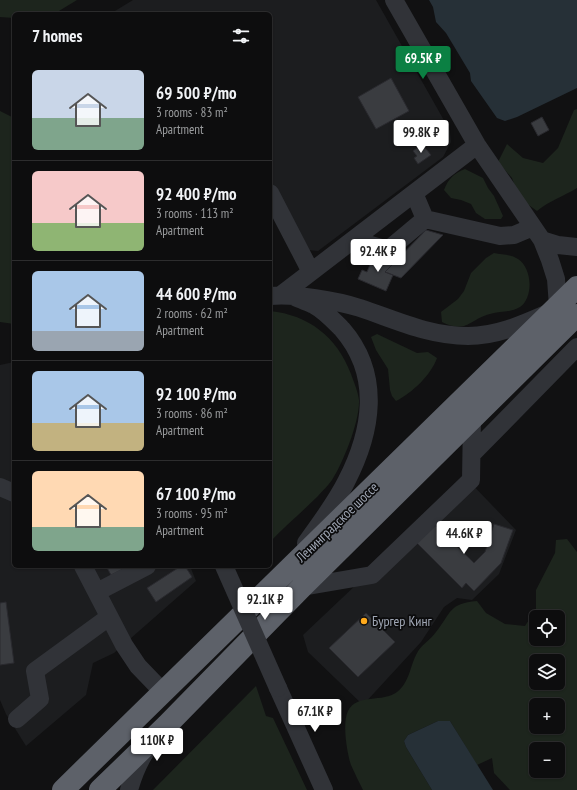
<!DOCTYPE html>
<html lang="en">
<head>
<meta charset="utf-8">
<style>
  :root { --surface:#0d0d0e; --page:#161617; --text:#f1f3f6; --muted:#9a9c9e; --line:#2d2d2e; --accent:#0b8043 }
  body { margin:0; font-family:"PT Sans Narrow",sans-serif; background:var(--page); color:var(--text); height:100vh; display:flex; flex-direction:column; font-size:15px; white-space:nowrap }
  * { box-sizing:border-box; margin:0 }
  p { font-size:13px; color:var(--muted) }
  .icon { flex:none; width:22px; height:22px; fill:none; stroke:currentColor; stroke-width:2; stroke-linecap:round; stroke-linejoin:round }
  .map { position:relative; flex:1; overflow:hidden }
  .details { position:absolute; left:12px; top:12px; width:260px; height:556px; display:flex; flex-direction:column; background:var(--surface); border-radius:6px; box-shadow:0 1px 3px #0004,0 0 0 1px var(--line) }
  .details>* { flex:none }
  .tools { position:absolute; left:529px; top:610px; display:grid; gap:8px }
  .tools a { display:grid; place-items:center; width:36px; height:36px; border-radius:6px; background:var(--surface); box-shadow:0 1px 3px #0004,0 0 0 1px var(--line); font-size:20px }
  .price { position:absolute; translate:-50% -34px; padding:0 9px; border-radius:4px; background:#fff; color:#222; font-size:13px; line-height:26px; filter:drop-shadow(0 1px 2px #0008) }
  .price::after { content:''; position:absolute; left:50%; top:24px; width:12px; height:9px; margin-left:-6px; background:inherit; clip-path:polygon(0 0,100% 0,50% 100%) }
  .price.current { background:var(--accent); color:#fff }
  ul { padding:0; list-style:none }
  li { display:flex; align-items:center; gap:12px; height:100px; padding:0 20px }
  li+li { border-top:1px solid var(--line) }
  li span { display:grid; place-items:center; flex:none; width:112px; height:80px; border-radius:6px; color:#555 }
  li>.icon { margin-inline-start:auto }
  span .icon { width:48px; height:48px; fill:#fffc; stroke-width:1 }
  li b { font-size:17px }
  h2 { display:flex; justify-content:space-between; align-items:center; height:48px; padding:0 20px; font-size:17px }
  .map>svg:first-child { display:block }
  .built { fill:#1c1d1f }
  .green { fill:#1d251d; fill-rule:evenodd }
  .water { fill:#263037 }
  .building { fill:#3a3c40; stroke:#2a2a2f }
  .lines { fill:none; stroke-linecap:round; stroke-linejoin:round }
  .minor { stroke:#313338; stroke-width:18 }
  .highway { stroke:#5d6169; stroke-width:22 }
  .minor-bridge { stroke:#313338; stroke-width:18 }
  .poi-dot { fill:#ffaa1c; stroke:#0c0c0d; stroke-width:1.5 }
  .labels { text-anchor:middle; stroke-width:3.5; stroke-linejoin:round; paint-order:stroke }
  .street-label { font-size:14px; fill:#a0a7b5; stroke:#0c0c0d }
  .poi-label { font-size:14px; fill:#a0a7b5; stroke:#0c0c0d; text-anchor:start }
</style>
</head>
<body>
<div class="map">
<svg width="577" height="790" viewBox="0 0 577 790">
  <rect width="100%" height="100%" fill="#111112"/>
  <!-- built -->
  <path class="built" d="M133,0H376L450,131L451,142L443,157L318,251L308,250L270,181V14H110Z
    M14,362V566H190L196,581L114,653L93,663L86,695L26,746L6,714L0,700V365Z
    M463,475L516,530L499,574L472,600L457,598L444,607L421,642L363,705L308,652L303,635L377,565Z"/>
  <!-- green -->
  <path class="green" d="M0,0H77L54,14H14V18L0,17Z
    M577,109V188C564,196 549,201 537,211L519,198L512,178L498,162L507,144L523,158L543,163L558,148L574,110Z
    M0,111L12,117L14,123V268L12,275L14,277V324L0,322Z
    M465,169L483,178L488,188L494,196L503,216L501,219H485L476,213L471,204L461,200L451,198L444,190C449,178 453,174 465,169Z
    M494,253C502,255 511,254 518,259C532,268 534,297 520,307C510,313 500,311 490,314C468,320 467,334 442,322L441,312L458,299L464,291L471,273L486,258Z
    M270,311C309,315 337,337 351,374C354,383 358,391 359,400C360,421 343,463 332,480C328,486 322,491 318,496C302,512 285,526 270,542Z
    M377,334L417,353L428,352L437,358C431,375 412,393 396,401L392,396L390,390L388,369L376,350L371,337Z
    M567,539L577,552V790H510L494,773L492,758L477,765L450,721H438L408,735L404,741L406,747L432,790H363C359,782 355,774 351,765C347,753 342,723 348,711C357,693 383,703 397,692C409,683 410,667 416,655C421,644 430,641 436,632C452,612 448,604 477,601L486,613L505,624L525,626L536,609V590L555,553L556,540ZM536,617H558V639H536ZM536,661H558V683H536ZM536,705H558V727H536ZM536,749H558V771H536Z
    M256,686L266,716L273,718L307,790H153Z"/>
  <!-- water -->
  <path class="water" d="M429,0H577V88L517,117L505,121L497,118L471,81L470,73L446,33L436,22L433,7Z
    M438,721H450L493,790H432L406,747L404,741L408,735Z"/>
  <!-- building -->
  <path class="building" d="M391,78L409,111L376,129L358,97Z
    M542,117L549,130L538,136L531,123Z
    M422,144L431,155L418,164L414,158L417,156L413,151Z
    M426,230L443,235L401,278L385,272Z
    M374,255L394,263L385,272L393,275L386,291L358,279L362,270L367,272Z
    M431,521L474,563L485,552L494,524L513,530L501,563L474,591L466,583L462,588L413,539Z
    M106,566H129L111,575Z
    M181,566H185L192,577L156,602L147,588Z
    M6,602L14,663L0,665V603Z
    M366,613L395,642L358,677L329,648Z"/>
  <g class="lines">
    <!-- minor -->
    <path class="minor" d="M394,0L477,145L542,240L550,260L556,279L558,306
      M270,193L311,272
      M425,219L500,236L514,235L533,227
      M353,240L388,250L425,219L414,193
      M542,240L558,245L577,247
      M281,295L477,145
      M270,296C297,294 334,300 360,308C396,320 429,336 468,336C496,336 521,325 546,314
      M295,297C301,300 308,302 314,305C325,311 333,320 342,329C382,375 372,432 346,482C335,504 320,523 306,543
      M472,454L577,347
      M0,487L14,493
      M83,566L124,645L138,666L163,692
      M302,587L372,575L471,480L472,419
      M97,592L147,566
      M278,688L324,790
      M17,719L40,699L35,671L109,617
      M129,790C133,776 138,763 146,751"/>
    <!-- highway -->
    <path class="highway" d="M63,790L577,287
      M100,790L167,725L302,587L577,315"/>
    <!-- minor-bridge -->
    <path class="minor-bridge" d="M224,566L278,688"/>
  </g>
  <!-- markers -->
  <circle class="poi-dot" cx="364" cy="621" r="4"/>
  <g class="labels">
    <!-- street labels -->
    <g class="street-label">
      <text transform="translate(337 522) rotate(-44)" y="5">Ленинградское шоссе</text>
    </g>
    <!-- poi labels -->
    <g class="poi-label">
      <text x="372" y="626">Бургер Кинг</text>
    </g>
  </g>
</svg>
<div class="tools">
<a><svg class="icon" aria-label="locate" viewBox="0 0 24 24"><circle cx="12" cy="12" r="6"/><path d="M12 2v4M12 18v4M2 12h4M18 12h4"/></svg></a>
<a><svg class="icon" aria-label="layers" viewBox="0 0 24 24"><path d="M12 4l9 5-9 5-9-5zM3 14l9 5 9-5"/></svg></a>
<a>+</a>
<a>−</a>
</div>
<b class="price current" style="left:423px;top:80px">69.5K ₽</b>
<b class="price" style="left:421px;top:154px">99.8K ₽</b>
<b class="price" style="left:378px;top:273px">92.4K ₽</b>
<b class="price" style="left:464px;top:555px">44.6K ₽</b>
<b class="price" style="left:265px;top:621px">92.1K ₽</b>
<b class="price" style="left:315px;top:733px">67.1K ₽</b>
<b class="price" style="left:157px;top:762px">110K ₽</b>
<section class="details">
<h2>7 homes<svg class="icon" aria-label="filters" viewBox="0 0 24 24"><path d="M4 7h16M4 17h16"/><circle cx="9" cy="7" r="2"/><circle cx="15" cy="17" r="2"/></svg></h2>
<ul>
<li><span style="background:linear-gradient(#c9d6e8 60%,#7fa58c 0)"><svg class="icon" aria-label="home" viewBox="0 0 24 24"><path d="M3 11l9-7 9 7M6 9v11h12V9"/></svg></span><div><b>69 500 ₽/mo</b><p>3 rooms · 83 m²</p><p>Apartment</p></div></li>
<li><span style="background:linear-gradient(#f6c9c9 65%,#8fb573 0)"><svg class="icon" aria-label="home" viewBox="0 0 24 24"><path d="M3 11l9-7 9 7M6 9v11h12V9"/></svg></span><div><b>92 400 ₽/mo</b><p>3 rooms · 113 m²</p><p>Apartment</p></div></li>
<li><span style="background:linear-gradient(#a9c7e8 75%,#9aa5b1 0)"><svg class="icon" aria-label="home" viewBox="0 0 24 24"><path d="M3 11l9-7 9 7M6 9v11h12V9"/></svg></span><div><b>44 600 ₽/mo</b><p>2 rooms · 62 m²</p><p>Apartment</p></div></li>
<li><span style="background:linear-gradient(#a9c7e8 65%,#c2b280 0)"><svg class="icon" aria-label="home" viewBox="0 0 24 24"><path d="M3 11l9-7 9 7M6 9v11h12V9"/></svg></span><div><b>92 100 ₽/mo</b><p>3 rooms · 86 m²</p><p>Apartment</p></div></li>
<li><span style="background:linear-gradient(#ffd9b3 70%,#7fa58c 0)"><svg class="icon" aria-label="home" viewBox="0 0 24 24"><path d="M3 11l9-7 9 7M6 9v11h12V9"/></svg></span><div><b>67 100 ₽/mo</b><p>3 rooms · 95 m²</p><p>Apartment</p></div></li>
</ul>
</section>
</div>
</body>
</html>
